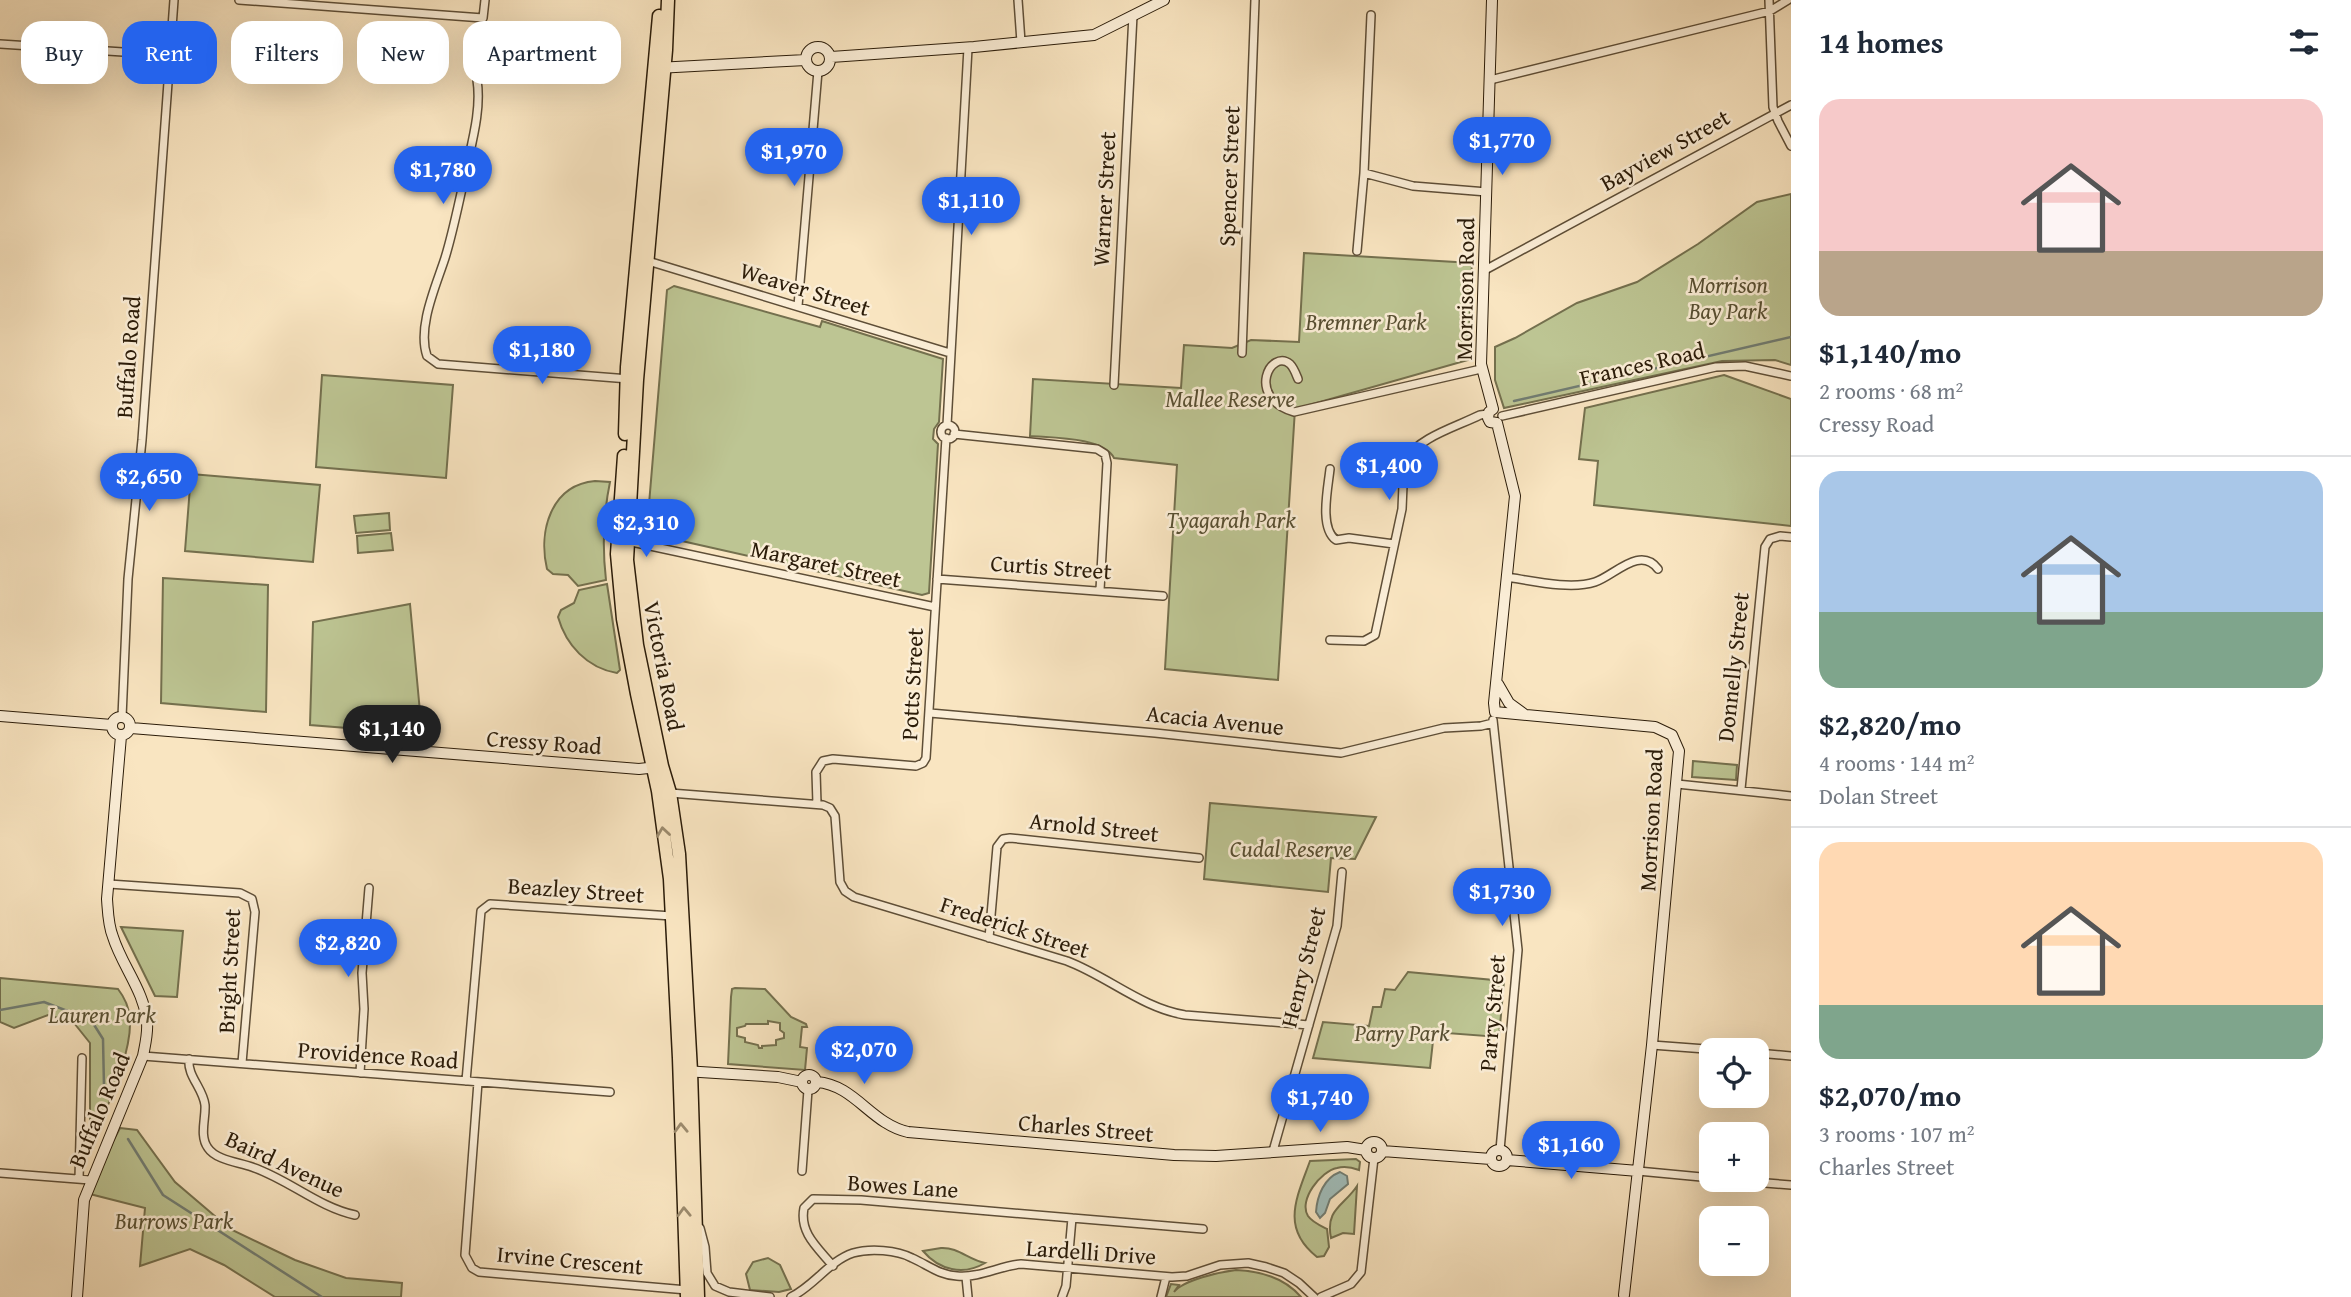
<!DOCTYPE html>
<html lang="en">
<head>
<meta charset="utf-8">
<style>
  :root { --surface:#fff; --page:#f6f6f7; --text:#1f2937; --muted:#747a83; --line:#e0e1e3; --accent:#2563eb }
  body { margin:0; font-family:"Gentium Book Plus",serif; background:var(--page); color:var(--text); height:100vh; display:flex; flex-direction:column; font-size:26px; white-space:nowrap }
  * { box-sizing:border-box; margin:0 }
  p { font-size:23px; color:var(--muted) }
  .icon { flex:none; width:38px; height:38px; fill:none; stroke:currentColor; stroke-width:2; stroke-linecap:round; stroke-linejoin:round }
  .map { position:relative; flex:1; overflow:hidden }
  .panel { display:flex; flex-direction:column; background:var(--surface); width:560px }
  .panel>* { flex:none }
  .banner { position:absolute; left:21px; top:21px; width:665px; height:63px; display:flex; gap:14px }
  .fabs { position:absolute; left:1699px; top:1038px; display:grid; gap:14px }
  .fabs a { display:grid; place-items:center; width:70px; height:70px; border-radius:14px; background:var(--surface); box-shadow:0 7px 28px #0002; font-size:35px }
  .price { position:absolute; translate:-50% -60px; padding:0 16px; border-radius:24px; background:var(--accent); color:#fff; font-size:23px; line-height:46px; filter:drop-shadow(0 2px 4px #0008) }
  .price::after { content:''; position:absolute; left:50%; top:42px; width:21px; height:16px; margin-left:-10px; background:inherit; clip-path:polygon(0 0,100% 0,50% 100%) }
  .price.current { background:#222; color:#fff }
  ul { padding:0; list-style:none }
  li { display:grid; align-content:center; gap:14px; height:371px; padding:0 28px }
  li+li { border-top:2px solid var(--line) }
  li span { display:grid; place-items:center; height:217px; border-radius:21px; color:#555 }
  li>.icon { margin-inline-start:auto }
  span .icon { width:126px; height:126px; fill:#fffc; stroke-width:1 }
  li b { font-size:30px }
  h2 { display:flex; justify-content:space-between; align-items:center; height:84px; padding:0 28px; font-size:30px }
  .pill { padding:0 24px; border-radius:21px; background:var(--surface); box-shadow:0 7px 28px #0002; font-size:24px; line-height:63px }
  .pill.current { background:var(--accent); color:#fff }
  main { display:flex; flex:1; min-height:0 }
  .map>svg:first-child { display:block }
  .green { fill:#bdc593; stroke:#74704e; stroke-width:2; fill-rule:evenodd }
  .water { fill:#a0bdba; stroke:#717d73; stroke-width:2 }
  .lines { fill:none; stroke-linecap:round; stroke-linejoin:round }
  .stream { stroke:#717d73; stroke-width:2.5 }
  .street-casing { stroke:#5e4e37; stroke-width:10 }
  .secondary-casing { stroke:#2b1c09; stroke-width:12 }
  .highway-casing { stroke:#2b1c09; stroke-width:15 }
  .street { stroke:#fbeed7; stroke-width:7 }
  .secondary { stroke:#fbeed7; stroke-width:10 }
  .highway { stroke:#f9e5c1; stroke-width:12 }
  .oneway { stroke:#9c8b6e }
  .labels { text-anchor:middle; stroke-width:5; stroke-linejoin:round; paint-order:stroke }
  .street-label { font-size:23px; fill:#2b1c09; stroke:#fbeed7 }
  .park-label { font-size:23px; font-style:italic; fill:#574f32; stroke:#fbeed7 }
</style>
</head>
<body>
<main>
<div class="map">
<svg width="1791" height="1297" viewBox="0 0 1791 1297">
  <rect width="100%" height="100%" fill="#f9e5c1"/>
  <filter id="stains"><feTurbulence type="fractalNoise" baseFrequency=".00286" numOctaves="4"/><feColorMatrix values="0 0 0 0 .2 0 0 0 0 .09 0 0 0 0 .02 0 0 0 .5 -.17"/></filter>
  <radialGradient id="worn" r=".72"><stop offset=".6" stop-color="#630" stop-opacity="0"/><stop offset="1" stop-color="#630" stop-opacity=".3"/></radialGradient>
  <!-- green -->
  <path class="green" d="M1791,194V365L1775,360L1722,361L1504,408L1495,380V347L1515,338L1577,303L1637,282L1698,244L1757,202Z
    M1304,253L1472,263L1468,360L1295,409L1278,680L1165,669L1177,465L1114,458C1103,437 1052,438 1030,436L1033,379L1181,388L1184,345L1232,348L1251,340L1299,342Z
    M674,286L820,327L822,321L943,359L939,422L934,429L933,439L938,444L929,593L922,595L651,534L647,528L667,290Z
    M322,375L453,385L446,478L316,467Z
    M1724,375L1791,399V526L1594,505L1598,461L1579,459L1585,408Z
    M191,474L320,485L313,562L185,551Z
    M595,481L610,482C603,516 602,546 606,580L578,586L568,575L553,574L547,569C538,531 551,485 595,481Z
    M389,513L390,530L356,533L354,516Z
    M391,533L393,550L358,553L357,536Z
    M163,578L268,585L266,712L161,703Z
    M607,584L620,670L617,673C587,668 566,645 558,617L561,610L574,603L579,590Z
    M410,604L422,734L310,725L313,622Z
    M1693,761L1737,765L1736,780L1692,777Z
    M1210,803L1376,817L1355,859L1331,858L1328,892L1204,879Z
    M121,927L183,931L177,997L155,996Z
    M1408,972L1504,981L1499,1037L1434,1032L1430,1068L1313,1058L1323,1022L1369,1026L1373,1007H1381L1385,989L1395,990Z
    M0,978L118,989C125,998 129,1007 130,1019C132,1056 104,1113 90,1149V1043L74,1023L48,1015L14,1028L0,1022Z
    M735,988L765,989L791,1017L806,1024L807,1027H802L800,1047L807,1048L805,1070L728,1064L731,997L732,989ZM768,1021L780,1023V1030L784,1033V1038L776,1040V1045L762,1046V1048H759L758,1045L745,1042V1038L737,1036V1028L745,1026L746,1024H768Z
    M120,1128L137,1130L175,1182L230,1229L295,1260L346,1278L402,1283L401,1297H275L224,1265L190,1249L140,1266L145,1208L86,1193Z
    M1356,1159L1360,1162L1359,1170C1351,1167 1344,1166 1337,1168C1321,1171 1298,1200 1308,1216C1312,1222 1321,1226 1327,1229L1329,1247L1324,1256L1317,1257C1280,1228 1297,1197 1310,1161Z
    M1357,1186L1354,1234L1343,1233L1331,1238C1325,1209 1344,1206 1357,1186Z
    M941,1248C958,1247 969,1260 985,1263C963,1276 939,1270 923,1251Z
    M768,1258L780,1265L791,1289L779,1292L750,1290L746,1274L753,1262Z
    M1236,1270C1260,1271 1285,1278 1301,1297H1166L1171,1284L1179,1285L1174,1292C1183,1280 1220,1272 1236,1270Z"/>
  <!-- water -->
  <path class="water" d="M1340,1172L1347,1176L1348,1184L1330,1199L1325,1213L1320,1218L1316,1212C1317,1196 1324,1178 1340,1172Z"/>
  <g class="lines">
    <!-- stream -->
    <path class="stream" d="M1514,401L1791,337
      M0,1010L44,1002L91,1020L103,1039L104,1087
      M128,1139L163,1195L322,1297"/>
    <!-- street casing -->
    <g class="street-casing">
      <path id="street" d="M239,0L483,18L485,0
        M1018,0L1021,42
        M1769,0L1773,107L1778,121L1791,146
        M0,44L169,55
        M477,80C482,112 470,148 464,180C458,206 453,232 445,258C436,286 417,327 427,356L438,364L629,379
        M1490,80L1770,11L1788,0
        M1364,173L1413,186L1487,192
        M1357,251L1364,173L1371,15
        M648,261L950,353
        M1485,270L1791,105
        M798,306L818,71
        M1242,353L1255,0
        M1298,379C1296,374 1294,368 1290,364C1271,348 1245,397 1294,412L1481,369
        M1114,385L1133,15
        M1502,416L1716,367L1745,366L1791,376
        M947,425L968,48
        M941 432a7 7 0 1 1 14 0a7 7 0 1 1-14 0Z
        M954,434L1097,449L1105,454L1107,463L1100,590
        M1330,469C1328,488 1319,528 1336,540L1349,538L1394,544
        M627,541L935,607
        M1507,577C1533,581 1571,590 1595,582C1614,576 1640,545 1658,569
        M937,579L1163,596
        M1330,640L1364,641L1375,635L1402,509L1404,461C1419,437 1456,427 1480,415L1488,414
        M930,713L1155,733L1341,753L1444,728L1481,726L1493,723
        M122,717L128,579L142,440L174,0
        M1493,720L1518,950L1500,1150
        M1677,784L1791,796
        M1741,789L1765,547L1770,539L1780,536L1791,537
        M670,793L823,805L830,808L835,816L840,882L845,891L854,897L1067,961C1107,976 1142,1008 1185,1015L1309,1025
        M817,804L816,772L823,761L833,759L916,766L923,763L926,758L946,438
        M109,884L240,893L252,899L255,912L242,1063
        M989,938L997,847L1003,839L1010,838L1199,858
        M1652,1045L1719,1050
        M1757,1053L1791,1056
        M143,1056L610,1092
        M189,1059C187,1076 203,1088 205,1105C206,1118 199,1136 208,1148C216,1160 238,1162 252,1167C288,1179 318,1207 355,1215
        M360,1073L364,1009L362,973L369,888
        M466,1081L481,911L490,904L672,916
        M478,1082L465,1255L472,1268L479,1272L687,1290
        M1273,1151L1337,926L1342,872
        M802,1171L808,1090
        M1638,1171L1712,1178
        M0,1173L90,1180
        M79,1179L82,1058
        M1728,1180L1791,1185
        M700,1228L705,1247L707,1273L715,1286L729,1292L770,1297
        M833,1266C818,1248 799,1233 804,1208L813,1199L861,1200L1072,1218
        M966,1277L968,1297
        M791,1297C814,1286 829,1261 853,1253C870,1248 897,1250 912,1258C928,1265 939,1275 957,1276C980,1278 999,1266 1021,1264L1172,1277L1187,1276L1220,1265L1248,1263L1266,1267L1284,1273L1299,1283L1314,1297
        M1062,1297L1066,1286L1072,1218L1203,1229
        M1161,1297L1166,1277
        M1321,1297L1351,1284L1361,1272L1374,1158"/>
    </g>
    <!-- secondary casing -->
    <g class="secondary-casing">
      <path id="secondary" d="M1492,0L1481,364L1493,409
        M806 59a12 12 0 1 1 24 0a12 12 0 1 1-24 0Z
        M831,57L974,47L1094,35L1164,0
        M657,68L806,60
        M1493,409L1489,412L1488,418L1490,422L1497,423
        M1497,423L1515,496L1494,703L1495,712L1655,727L1672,735L1679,751L1652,1045L1624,1295
        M1498,684L1509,703L1524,714
        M0,716L112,725
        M112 726a9 9 0 1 1 18 0a9 9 0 1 1-18 0Z
        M131,728L639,769L657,767
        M684,1071L778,1077L802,1082
        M802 1082a7 7 0 1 1 14 0a7 7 0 1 1-14 0Z
        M817,1082C855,1085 871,1124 908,1132L1174,1155L1216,1156L1347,1147L1366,1150
        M1366 1150a8 8 0 1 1 16 0a8 8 0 1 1-16 0Z
        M1491 1158a8 8 0 1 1 16 0a8 8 0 1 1-16 0Z
        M1382,1151L1491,1159
        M1507,1160L1638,1171
        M77,1297L84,1200L143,1056C145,1045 148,1034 147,1023C145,992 122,966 113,937C108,925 108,912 107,899L121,736"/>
    </g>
    <!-- highway casing -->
    <g class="highway-casing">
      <path id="highway" d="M668,0L666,50L637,380L627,560L637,645L662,766L670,793L679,854L691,1071L698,1297
        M625,434L627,367L659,16
        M624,456L617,554L623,619L637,694L658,791L670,879L679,1058L687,1297"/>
    </g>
    <!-- street -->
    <use href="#street" class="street"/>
    <!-- secondary -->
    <use href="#secondary" class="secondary"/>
    <!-- highway -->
    <use href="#highway" class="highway"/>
  </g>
  <!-- one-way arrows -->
  <defs><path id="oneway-chevron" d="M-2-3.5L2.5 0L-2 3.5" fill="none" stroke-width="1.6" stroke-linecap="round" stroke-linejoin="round" transform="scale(1.75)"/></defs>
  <g class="oneway">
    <use href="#oneway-chevron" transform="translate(663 832) rotate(-98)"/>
    <use href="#oneway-chevron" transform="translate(681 1128) rotate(-92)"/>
    <use href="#oneway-chevron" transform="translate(684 1212) rotate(-92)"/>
  </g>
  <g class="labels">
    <!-- street labels -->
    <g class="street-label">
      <text transform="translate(1665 150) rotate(-29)" y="8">Bayview Street</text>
      <text transform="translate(1229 176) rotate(-88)" y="8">Spencer Street</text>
      <text transform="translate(1104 199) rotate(-87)" y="8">Warner Street</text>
      <text transform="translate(805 289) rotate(17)" y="8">Weaver Street</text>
      <text transform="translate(1465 289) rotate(-89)" y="8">Morrison Road</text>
      <text transform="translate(128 357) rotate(-86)" y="8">Buffalo Road</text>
      <text transform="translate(1642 364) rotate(-13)" y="8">Frances Road</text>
      <text transform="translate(826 564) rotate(12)" y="8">Margaret Street</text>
      <text transform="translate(1051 567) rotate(4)" y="8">Curtis Street</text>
      <text transform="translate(664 666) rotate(79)" y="8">Victoria Road</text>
      <text transform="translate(1733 667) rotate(-84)" y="8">Donnelly Street</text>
      <text transform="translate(912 684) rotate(-87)" y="8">Potts Street</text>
      <text transform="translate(1215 720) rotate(6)" y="8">Acacia Avenue</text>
      <text transform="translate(544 742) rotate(4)" y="8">Cressy Road</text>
      <text transform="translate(1651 820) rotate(-87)" y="8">Morrison Road</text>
      <text transform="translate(1094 827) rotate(6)" y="8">Arnold Street</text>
      <text transform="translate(576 890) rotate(4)" y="8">Beazley Street</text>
      <text transform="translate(1015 927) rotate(18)" y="8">Frederick Street</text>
      <text transform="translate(1303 967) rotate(-76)" y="8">Henry Street</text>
      <text transform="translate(229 971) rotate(-87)" y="8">Bright Street</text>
      <text transform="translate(1492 1013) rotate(-85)" y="8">Parry Street</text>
      <text transform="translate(378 1055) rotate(4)" y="8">Providence Road</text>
      <text transform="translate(99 1110) rotate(-67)" y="8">Buffalo Road</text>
      <text transform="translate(1086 1128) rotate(5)" y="8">Charles Street</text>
      <text transform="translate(285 1164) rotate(25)" y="8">Baird Avenue</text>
      <text transform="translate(903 1186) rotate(4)" y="8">Bowes Lane</text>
      <text transform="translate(1091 1252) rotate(4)" y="8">Lardelli Drive</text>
      <text transform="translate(570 1260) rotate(5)" y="8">Irvine Crescent</text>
    </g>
    <!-- park labels -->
    <g class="park-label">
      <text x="1728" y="293">Morrison<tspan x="1728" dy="26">Bay Park</tspan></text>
      <text x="1366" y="330">Bremner Park</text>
      <text x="1230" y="407">Mallee Reserve</text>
      <text x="1231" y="528">Tyagarah Park</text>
      <text x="1291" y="857">Cudal Reserve</text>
      <text x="102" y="1023">Lauren Park</text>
      <text x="1402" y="1041">Parry Park</text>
      <text x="174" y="1229">Burrows Park</text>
    </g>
  </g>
  <rect width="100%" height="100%" filter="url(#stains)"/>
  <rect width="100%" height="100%" fill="url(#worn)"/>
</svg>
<div class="fabs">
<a><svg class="icon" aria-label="locate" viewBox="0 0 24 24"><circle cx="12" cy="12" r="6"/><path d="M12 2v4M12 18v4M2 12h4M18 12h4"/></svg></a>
<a>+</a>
<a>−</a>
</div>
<b class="price" style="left:1502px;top:177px">$1,770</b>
<b class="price" style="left:794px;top:188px">$1,970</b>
<b class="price" style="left:443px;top:206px">$1,780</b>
<b class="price" style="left:971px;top:237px">$1,110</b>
<b class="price" style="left:542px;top:386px">$1,180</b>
<b class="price" style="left:1389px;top:502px">$1,400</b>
<b class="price" style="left:149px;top:513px">$2,650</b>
<b class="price" style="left:646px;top:559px">$2,310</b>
<b class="price current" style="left:392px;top:765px">$1,140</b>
<b class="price" style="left:1502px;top:928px">$1,730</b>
<b class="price" style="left:348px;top:979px">$2,820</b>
<b class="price" style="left:864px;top:1086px">$2,070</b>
<b class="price" style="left:1320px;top:1134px">$1,740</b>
<b class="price" style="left:1571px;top:1181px">$1,160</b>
<div class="banner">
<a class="pill">Buy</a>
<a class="pill current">Rent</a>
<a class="pill">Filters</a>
<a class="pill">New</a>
<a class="pill">Apartment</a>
</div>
</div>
<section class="panel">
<h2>14 homes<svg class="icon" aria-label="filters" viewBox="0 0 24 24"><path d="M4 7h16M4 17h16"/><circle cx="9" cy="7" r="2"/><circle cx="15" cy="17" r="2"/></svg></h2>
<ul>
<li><span style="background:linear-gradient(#f6c9c9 70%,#b9a48a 0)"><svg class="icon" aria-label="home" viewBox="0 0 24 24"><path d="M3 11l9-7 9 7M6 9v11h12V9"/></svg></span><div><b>$1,140/mo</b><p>2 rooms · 68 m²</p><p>Cressy Road</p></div></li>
<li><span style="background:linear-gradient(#a9c7e8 65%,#7fa58c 0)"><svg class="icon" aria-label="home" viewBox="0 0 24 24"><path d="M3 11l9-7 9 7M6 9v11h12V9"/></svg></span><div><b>$2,820/mo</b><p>4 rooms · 144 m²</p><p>Dolan Street</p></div></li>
<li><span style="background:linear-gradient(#ffd9b3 75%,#7fa58c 0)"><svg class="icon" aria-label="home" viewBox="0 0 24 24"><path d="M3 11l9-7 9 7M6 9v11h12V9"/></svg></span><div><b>$2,070/mo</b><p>3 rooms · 107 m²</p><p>Charles Street</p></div></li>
</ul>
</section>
</main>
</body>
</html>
